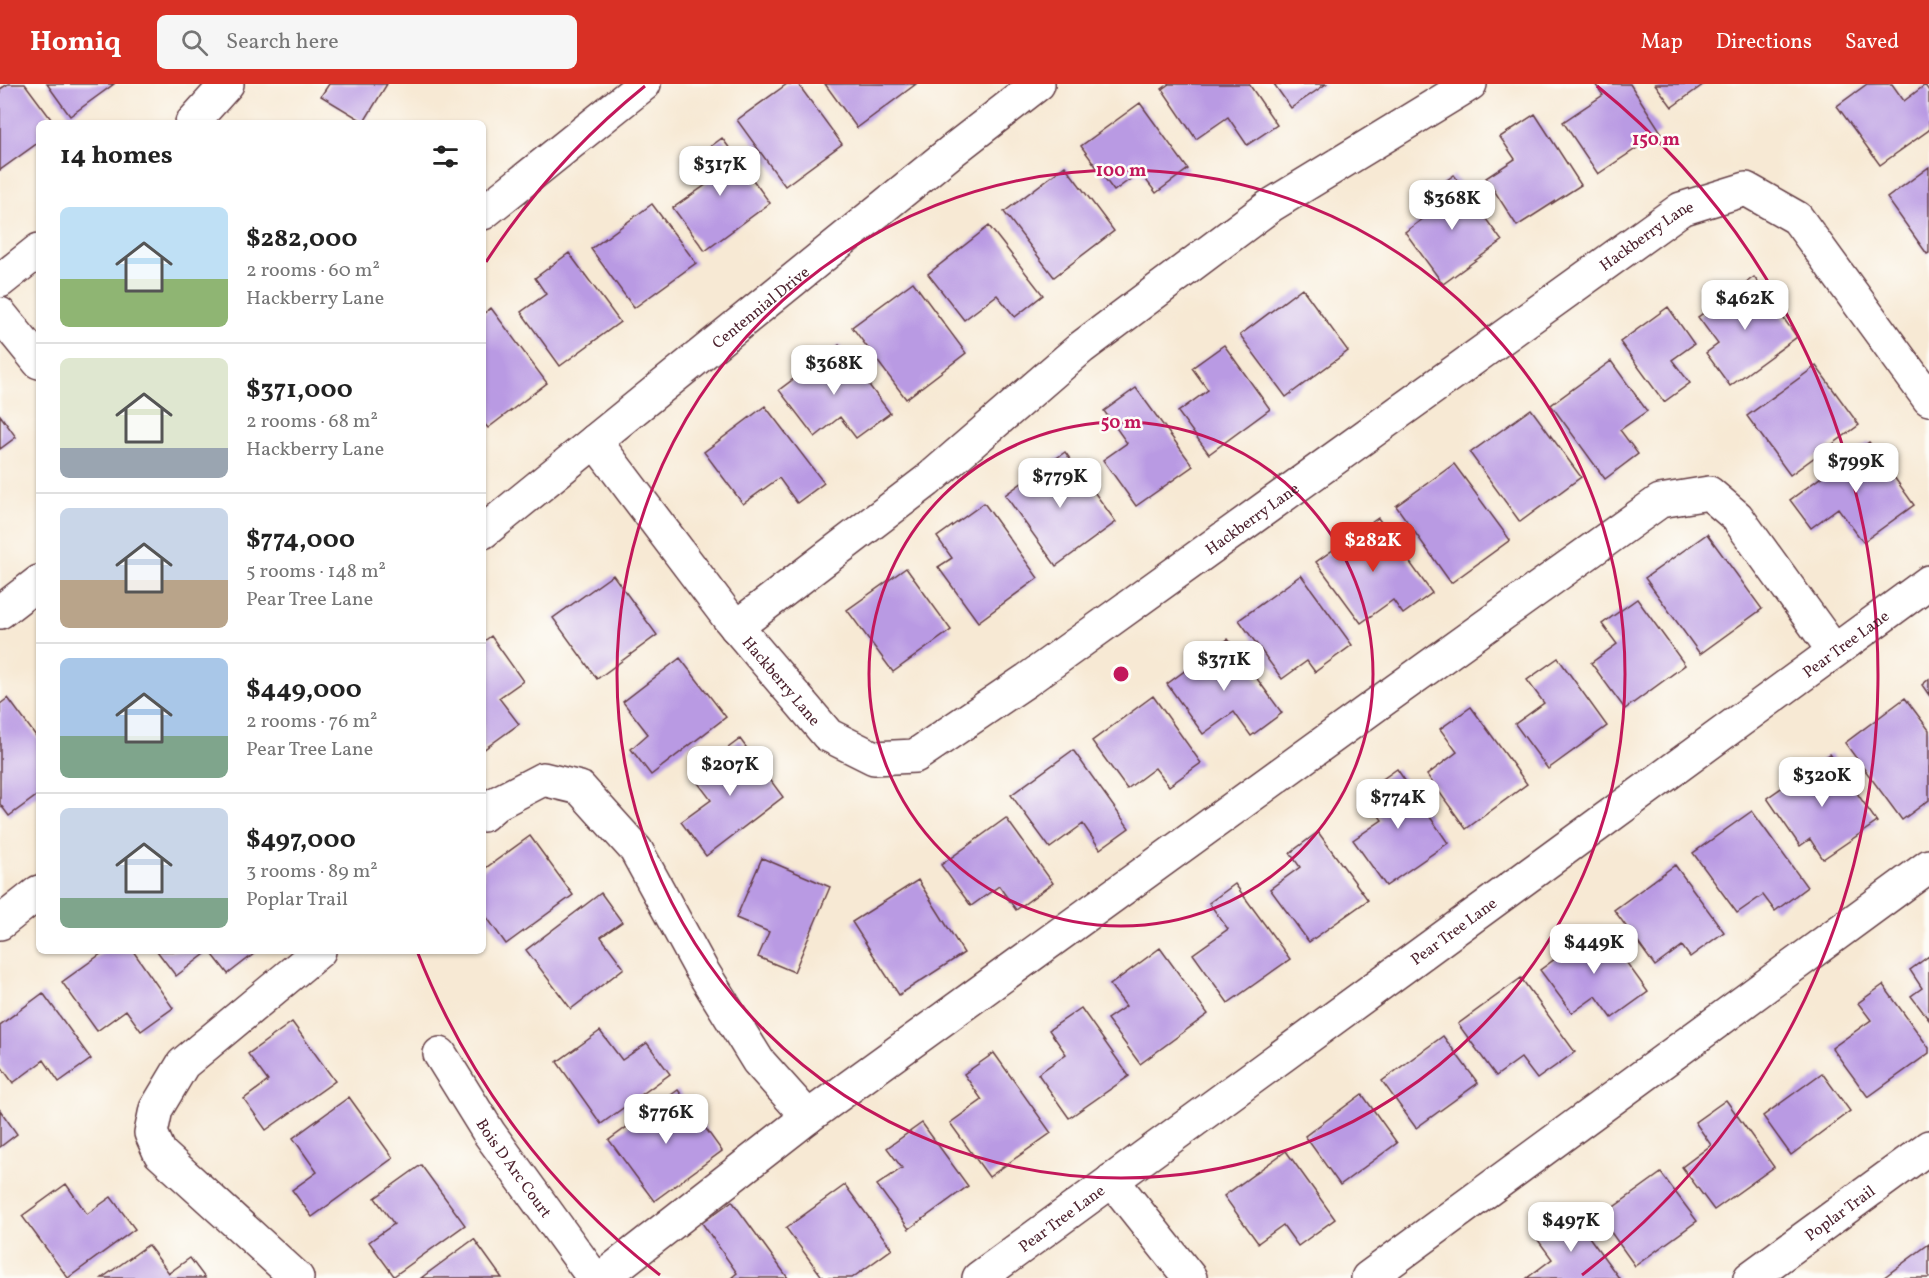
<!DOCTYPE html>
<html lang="en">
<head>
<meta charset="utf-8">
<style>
  :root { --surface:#fff; --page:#f6f6f6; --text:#222; --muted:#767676; --line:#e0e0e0; --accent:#d93025 }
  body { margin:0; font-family:Vollkorn,serif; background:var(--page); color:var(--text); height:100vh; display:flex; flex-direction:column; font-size:22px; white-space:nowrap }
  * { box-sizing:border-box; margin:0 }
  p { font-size:20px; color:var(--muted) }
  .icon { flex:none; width:33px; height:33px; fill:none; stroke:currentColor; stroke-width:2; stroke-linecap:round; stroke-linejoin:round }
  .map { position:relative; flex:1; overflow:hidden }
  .details { position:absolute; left:36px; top:36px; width:450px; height:834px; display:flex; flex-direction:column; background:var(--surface); border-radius:9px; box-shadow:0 2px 4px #0004 }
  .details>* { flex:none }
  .price { position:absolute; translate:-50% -51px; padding:0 14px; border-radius:12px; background:#fff; color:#222; font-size:20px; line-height:39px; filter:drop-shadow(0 2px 3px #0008) }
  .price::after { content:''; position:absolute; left:50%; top:36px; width:18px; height:14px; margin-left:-9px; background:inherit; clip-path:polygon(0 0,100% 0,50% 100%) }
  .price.current { background:var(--accent); color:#fff }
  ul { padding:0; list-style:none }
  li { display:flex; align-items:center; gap:18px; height:150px; padding:0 24px }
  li+li { border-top:2px solid var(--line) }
  li span { display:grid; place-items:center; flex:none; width:168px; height:120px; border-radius:9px; color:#555 }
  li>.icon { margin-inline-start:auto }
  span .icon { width:72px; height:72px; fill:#fffc; stroke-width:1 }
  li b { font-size:26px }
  h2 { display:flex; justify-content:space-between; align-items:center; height:72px; padding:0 24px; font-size:26px }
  header { display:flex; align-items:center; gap:36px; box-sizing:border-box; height:84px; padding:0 30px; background:var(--accent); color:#fff }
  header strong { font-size:28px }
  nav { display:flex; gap:33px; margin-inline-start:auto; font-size:21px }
  .search { width:420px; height:54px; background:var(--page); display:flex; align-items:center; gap:15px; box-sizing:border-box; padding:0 21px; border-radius:9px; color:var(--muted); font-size:22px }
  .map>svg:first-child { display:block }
  .building { fill:#b99ae3 }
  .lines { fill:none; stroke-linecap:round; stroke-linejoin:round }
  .minor-casing { stroke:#643d44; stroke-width:36 }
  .minor { stroke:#fff; stroke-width:33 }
  .ring { fill:none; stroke:#c2185b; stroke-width:3 }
  .labels { text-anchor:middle; stroke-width:5; stroke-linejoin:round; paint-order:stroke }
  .street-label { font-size:16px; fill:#4a1f2b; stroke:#fdfcf7 }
  .centre { fill:#c2185b; stroke:#fdfcf7; stroke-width:3 }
  .ring-label { font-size:18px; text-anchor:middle; font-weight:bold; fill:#c2185b; stroke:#fdfcf7; stroke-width:5; stroke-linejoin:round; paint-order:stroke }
</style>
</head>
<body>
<header>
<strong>Homiq</strong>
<div class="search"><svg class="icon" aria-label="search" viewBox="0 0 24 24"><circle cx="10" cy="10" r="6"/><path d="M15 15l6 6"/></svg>Search here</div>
<nav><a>Map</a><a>Directions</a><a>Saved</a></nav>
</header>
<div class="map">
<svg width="1929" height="1194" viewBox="0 0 1929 1194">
  <rect width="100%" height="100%" fill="#fdfcf7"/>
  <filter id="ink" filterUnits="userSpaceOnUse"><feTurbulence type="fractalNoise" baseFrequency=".0167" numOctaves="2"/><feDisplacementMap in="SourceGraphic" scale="12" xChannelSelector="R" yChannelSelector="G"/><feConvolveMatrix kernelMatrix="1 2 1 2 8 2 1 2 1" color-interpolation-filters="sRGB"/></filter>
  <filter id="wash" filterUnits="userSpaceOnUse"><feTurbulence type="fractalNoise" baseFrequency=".008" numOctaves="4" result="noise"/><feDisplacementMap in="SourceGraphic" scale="24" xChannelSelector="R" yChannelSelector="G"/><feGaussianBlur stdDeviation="1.35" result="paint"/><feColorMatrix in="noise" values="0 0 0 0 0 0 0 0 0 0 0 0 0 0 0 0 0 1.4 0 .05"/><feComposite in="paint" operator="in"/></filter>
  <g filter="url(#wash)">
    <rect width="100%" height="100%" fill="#f7e9d4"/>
    <g id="blocks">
      <!-- building -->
      <path class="building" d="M8,0H25L54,39H39V58L0,86V5Z
        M47,0H114L70,32Z
        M329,0H387L364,38L321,12Z
        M787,0H798L842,60L785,102L737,36Z
        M825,0H916L857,44Z
        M1169,0H1249L1277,41L1247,61L1228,33L1196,55L1162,5Z
        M1274,0H1326L1291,24Z
        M1595,0H1630L1661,48L1598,90L1563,38L1603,11Z
        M1655,0H1704L1672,23Z
        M1867,0H1892L1904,17L1925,1L1929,7V46L1880,81L1837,22Z
        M1140,19L1188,85L1156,109L1140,88L1114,107L1081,62Z
        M1535,30L1581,101L1517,142L1486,94L1515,75L1500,53Z
        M722,54L770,119L705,167L673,124L707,100L691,77Z
        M1065,82L1114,147L1054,193L1004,128Z
        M1929,83V169L1927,170L1887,114Z
        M1454,91L1502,157L1443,200L1405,148L1432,128L1422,114Z
        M652,120L696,179L634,224L591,165Z
        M989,142L1043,211L1015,233L997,211L964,236L928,190Z
        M569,169L620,238L560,282L521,228L546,210L535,194Z
        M1754,193L1797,253L1730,302L1706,269L1718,260L1698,233Z
        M913,198L966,269L906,315L852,243Z
        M1302,204L1348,267L1286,313L1240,251Z
        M1668,223L1694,260L1672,276L1690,299L1664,318L1620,258Z
        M491,224L547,299L488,344L483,338V230Z
        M839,261L890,329L856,354L840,333L815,353L779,306Z
        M1224,261L1270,325L1209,370L1178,328L1208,306L1192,284Z
        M1611,277L1647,327L1620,346L1638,370L1605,395L1551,321Z
        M1816,282L1859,341L1790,391L1747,332Z
        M1136,304L1193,382L1136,422L1103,376L1127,359L1104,327Z
        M765,322L824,399L797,419L779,394L743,420L704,368Z
        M1531,325L1581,393L1520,438L1470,369Z
        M0,331L16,353L0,365Z
        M1869,358L1914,421L1863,458L1838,424L1811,444L1790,416Z
        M1065,368L1116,438L1056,482L1005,411Z
        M1454,380L1510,456L1451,499L1396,422Z
        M984,419L1038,494L978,538L938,483L952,474L937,453Z
        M1378,434L1432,509L1403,530L1393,516L1361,539L1316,478Z
        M1707,450L1762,525L1700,570L1645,494Z
        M906,484L951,546L893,588L847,526Z
        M613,491L657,551L597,595L553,534Z
        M1301,491L1352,561L1315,588L1307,577L1282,595L1239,536Z
        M1637,515L1685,581L1625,625L1591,579L1617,560L1602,540Z
        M491,552L523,597L499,614L519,640L483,666V558Z
        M1228,555L1282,629L1251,652L1234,628L1203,650L1167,600Z
        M680,574L726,633L651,691L631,665L648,650L623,618Z
        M1558,574L1607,642L1548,685L1515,640L1544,619L1527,596Z
        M1929,595V611L1922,601Z
        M1153,612L1201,679L1169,702L1155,684L1127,705L1092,657Z
        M8,614L39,656V710L9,732L0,720V620Z
        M1905,614L1929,646V716L1902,736L1845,659Z
        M1471,623L1527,700L1466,745L1427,691L1457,668L1440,645Z
        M740,655L783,713L706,772L681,738L711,716L692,691Z
        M1073,666L1129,744L1100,765L1083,740L1050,764L1011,711Z
        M1830,670L1877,738L1823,775L1810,755L1800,762L1767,714Z
        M1397,685L1448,759L1386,802L1353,756L1382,736L1363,709Z
        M1752,727L1807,803L1775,827L1763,811L1737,829L1693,769Z
        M1006,734L1053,799L1016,826L999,802L971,822L941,781Z
        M1318,748L1368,816L1309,858L1270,805L1300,783L1290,769Z
        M530,752L573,811L506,860L483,828V786Z
        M762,774L830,803L794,888L758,873L769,848L736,834Z
        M1675,781L1724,848L1690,873L1682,862L1655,882L1614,826Z
        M918,796L964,869L899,911L852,838Z
        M1235,800L1290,875L1228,919L1193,870L1228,845L1209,819Z
        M601,809L622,838L601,853L624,884L571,925L526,866Z
        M1600,842L1648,908L1612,934L1596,912L1572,929L1540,886Z
        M1160,864L1208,930L1140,980L1107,935L1126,922L1110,901Z
        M105,867H133L173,924L141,947L126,926L97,947L62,898Z
        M157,867H209L176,892Z
        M210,867H254L255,869L228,890Z
        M1929,872V936L1911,912L1922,904L1910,886Z
        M1521,894L1575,968L1537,995L1521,974L1496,992L1458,940Z
        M1883,901L1929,964V969L1868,1013L1832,964L1871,936L1858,919Z
        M43,909L91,975L59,998L44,976L13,999L0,981V941Z
        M1081,924L1129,992L1069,1034L1038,990L1066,970L1049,946Z
        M292,938L335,997L266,1046L244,1015L268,997L248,970Z
        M600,947L622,976L647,959L670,990L601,1040L557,978Z
        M1443,952L1478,999L1416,1044L1382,997Z
        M994,969L1051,1049L989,1093L950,1039L982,1016L964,990Z
        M1822,989L1850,1027L1791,1071L1763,1032Z
        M678,1006L722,1067L654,1117L609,1056Z
        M1362,1010L1397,1059L1340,1101L1305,1052Z
        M349,1013L393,1074L312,1133L292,1106L317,1088L293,1054Z
        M1726,1016L1774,1083L1714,1126L1682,1083L1711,1061L1695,1038Z
        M0,1026L17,1050L0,1063Z
        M922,1039L968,1102L909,1145L877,1101L902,1084L887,1064Z
        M1286,1067L1335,1135L1298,1162L1283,1141L1258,1159L1224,1112Z
        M421,1081L465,1141L394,1192L369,1158L394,1140L375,1114Z
        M1661,1089L1697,1137L1635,1182L1600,1133Z
        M66,1100L87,1130L111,1113L135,1145L68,1194L22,1132Z
        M845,1101L892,1165L852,1194H823L786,1144Z
        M732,1117L788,1194H731L737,1189L702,1139Z
        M1570,1127L1619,1194H1527L1552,1175L1535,1152Z
        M474,1155L502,1194H421Z
        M1929,1160V1194H1883Z
        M148,1161L169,1189L190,1174L205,1194H102Z"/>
    </g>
  </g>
  <g filter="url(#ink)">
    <use href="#blocks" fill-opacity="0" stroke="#643d44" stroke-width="1.5"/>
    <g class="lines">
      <!-- minor casing -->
      <g class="minor-casing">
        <g id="minor">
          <path d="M192,39L227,0"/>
          <path d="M483,129L644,0"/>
          <path d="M0,197L39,166"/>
          <path d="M0,230L39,278"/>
          <path id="s1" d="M595,357L728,533L828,651L874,674L915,672L1027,596L1681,125L1746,105L1797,134L1929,315"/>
          <path id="s2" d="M483,448L952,67L1038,0"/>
          <path d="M0,528L39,498"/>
          <path d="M736,543L927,397L1082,263L1270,122L1470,0"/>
          <path d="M483,731L497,719L543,695L580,704L636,766L701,885L758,977L808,1033"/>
          <path d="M0,839L39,808"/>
          <path id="s3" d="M440,970L489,1049L594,1194"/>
          <path d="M1112,1096L1190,1194"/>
          <path d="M297,1194L160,1069L151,1049L156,1025L183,980L319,867"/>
          <path d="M602,1194L808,1033L1380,618L1660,417L1709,409L1737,433L1834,567"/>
          <path id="s4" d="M979,1194L1929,498"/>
          <path d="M1368,1194L1929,782"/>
          <path id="s5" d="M1750,1194L1929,1063"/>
        </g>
      </g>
      <!-- minor -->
      <use href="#minor" class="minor"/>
    </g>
  </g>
  <!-- distance rings -->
  <g class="ring">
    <circle cx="1121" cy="590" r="252"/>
    <circle cx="1121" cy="590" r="504"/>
    <path d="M660 1191A757 757 0 0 1 417 867M486 178A757 757 0 0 1 645 2M1597 2A757 757 0 0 1 1582 1191"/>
  </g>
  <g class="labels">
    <!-- street labels -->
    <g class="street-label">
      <text dy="6" stroke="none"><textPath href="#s1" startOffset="1366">Hackberry Lane</textPath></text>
      <text dy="6" stroke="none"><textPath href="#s2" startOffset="357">Centennial Drive</textPath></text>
      <text dy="6" stroke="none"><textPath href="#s1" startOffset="880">Hackberry Lane</textPath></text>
      <text dy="6" stroke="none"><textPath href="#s4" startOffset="1074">Pear Tree Lane</textPath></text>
      <text dy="6" stroke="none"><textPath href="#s1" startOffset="304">Hackberry Lane</textPath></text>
      <text dy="6" stroke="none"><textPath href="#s4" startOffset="588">Pear Tree Lane</textPath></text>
      <text dy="6" stroke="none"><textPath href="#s3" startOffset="136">Bois D Arc Court</textPath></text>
      <text dy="6" stroke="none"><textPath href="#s5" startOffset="111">Poplar Trail</textPath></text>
      <text dy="6" stroke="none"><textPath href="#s4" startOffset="102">Pear Tree Lane</textPath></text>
    </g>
  </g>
  <circle cx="1121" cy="590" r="9" class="centre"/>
  <g class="ring-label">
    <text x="1656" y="61">150 m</text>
    <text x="1121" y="92">100 m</text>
    <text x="1121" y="344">50 m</text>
  </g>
</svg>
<b class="price" style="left:720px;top:113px">$317K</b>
<b class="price" style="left:1452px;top:147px">$368K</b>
<b class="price" style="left:1745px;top:247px">$462K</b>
<b class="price" style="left:834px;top:312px">$368K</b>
<b class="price" style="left:1856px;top:410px">$799K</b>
<b class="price" style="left:1060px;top:425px">$779K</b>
<b class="price current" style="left:1373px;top:489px">$282K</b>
<b class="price" style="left:1224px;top:608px">$371K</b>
<b class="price" style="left:730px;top:713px">$207K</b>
<b class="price" style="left:1822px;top:724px">$320K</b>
<b class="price" style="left:1398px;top:746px">$774K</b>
<b class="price" style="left:1594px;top:891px">$449K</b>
<b class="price" style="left:666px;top:1061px">$776K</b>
<b class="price" style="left:1571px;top:1169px">$497K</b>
<section class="details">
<h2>14 homes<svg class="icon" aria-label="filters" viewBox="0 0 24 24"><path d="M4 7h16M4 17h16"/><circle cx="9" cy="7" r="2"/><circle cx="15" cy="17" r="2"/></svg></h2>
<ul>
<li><span style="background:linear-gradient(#bfe0f5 60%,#8fb573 0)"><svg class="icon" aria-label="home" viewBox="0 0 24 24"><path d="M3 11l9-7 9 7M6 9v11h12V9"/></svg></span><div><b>$282,000</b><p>2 rooms · 60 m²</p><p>Hackberry Lane</p></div></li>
<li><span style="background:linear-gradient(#dfe7d0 75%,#9aa5b1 0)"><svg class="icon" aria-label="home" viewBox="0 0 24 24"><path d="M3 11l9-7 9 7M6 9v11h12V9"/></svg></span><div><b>$371,000</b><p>2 rooms · 68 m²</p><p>Hackberry Lane</p></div></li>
<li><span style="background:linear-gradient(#c9d6e8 60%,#b9a48a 0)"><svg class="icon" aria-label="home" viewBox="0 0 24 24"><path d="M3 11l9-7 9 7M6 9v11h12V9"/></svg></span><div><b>$774,000</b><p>5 rooms · 148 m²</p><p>Pear Tree Lane</p></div></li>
<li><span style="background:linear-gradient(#a9c7e8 65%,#7fa58c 0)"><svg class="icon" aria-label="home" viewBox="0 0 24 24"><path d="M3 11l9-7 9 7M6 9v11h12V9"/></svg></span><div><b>$449,000</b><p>2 rooms · 76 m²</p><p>Pear Tree Lane</p></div></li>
<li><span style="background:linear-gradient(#c9d6e8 75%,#7fa58c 0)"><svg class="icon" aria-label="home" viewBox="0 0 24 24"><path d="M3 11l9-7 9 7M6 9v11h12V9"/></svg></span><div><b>$497,000</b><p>3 rooms · 89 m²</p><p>Poplar Trail</p></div></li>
</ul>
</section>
</div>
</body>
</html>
